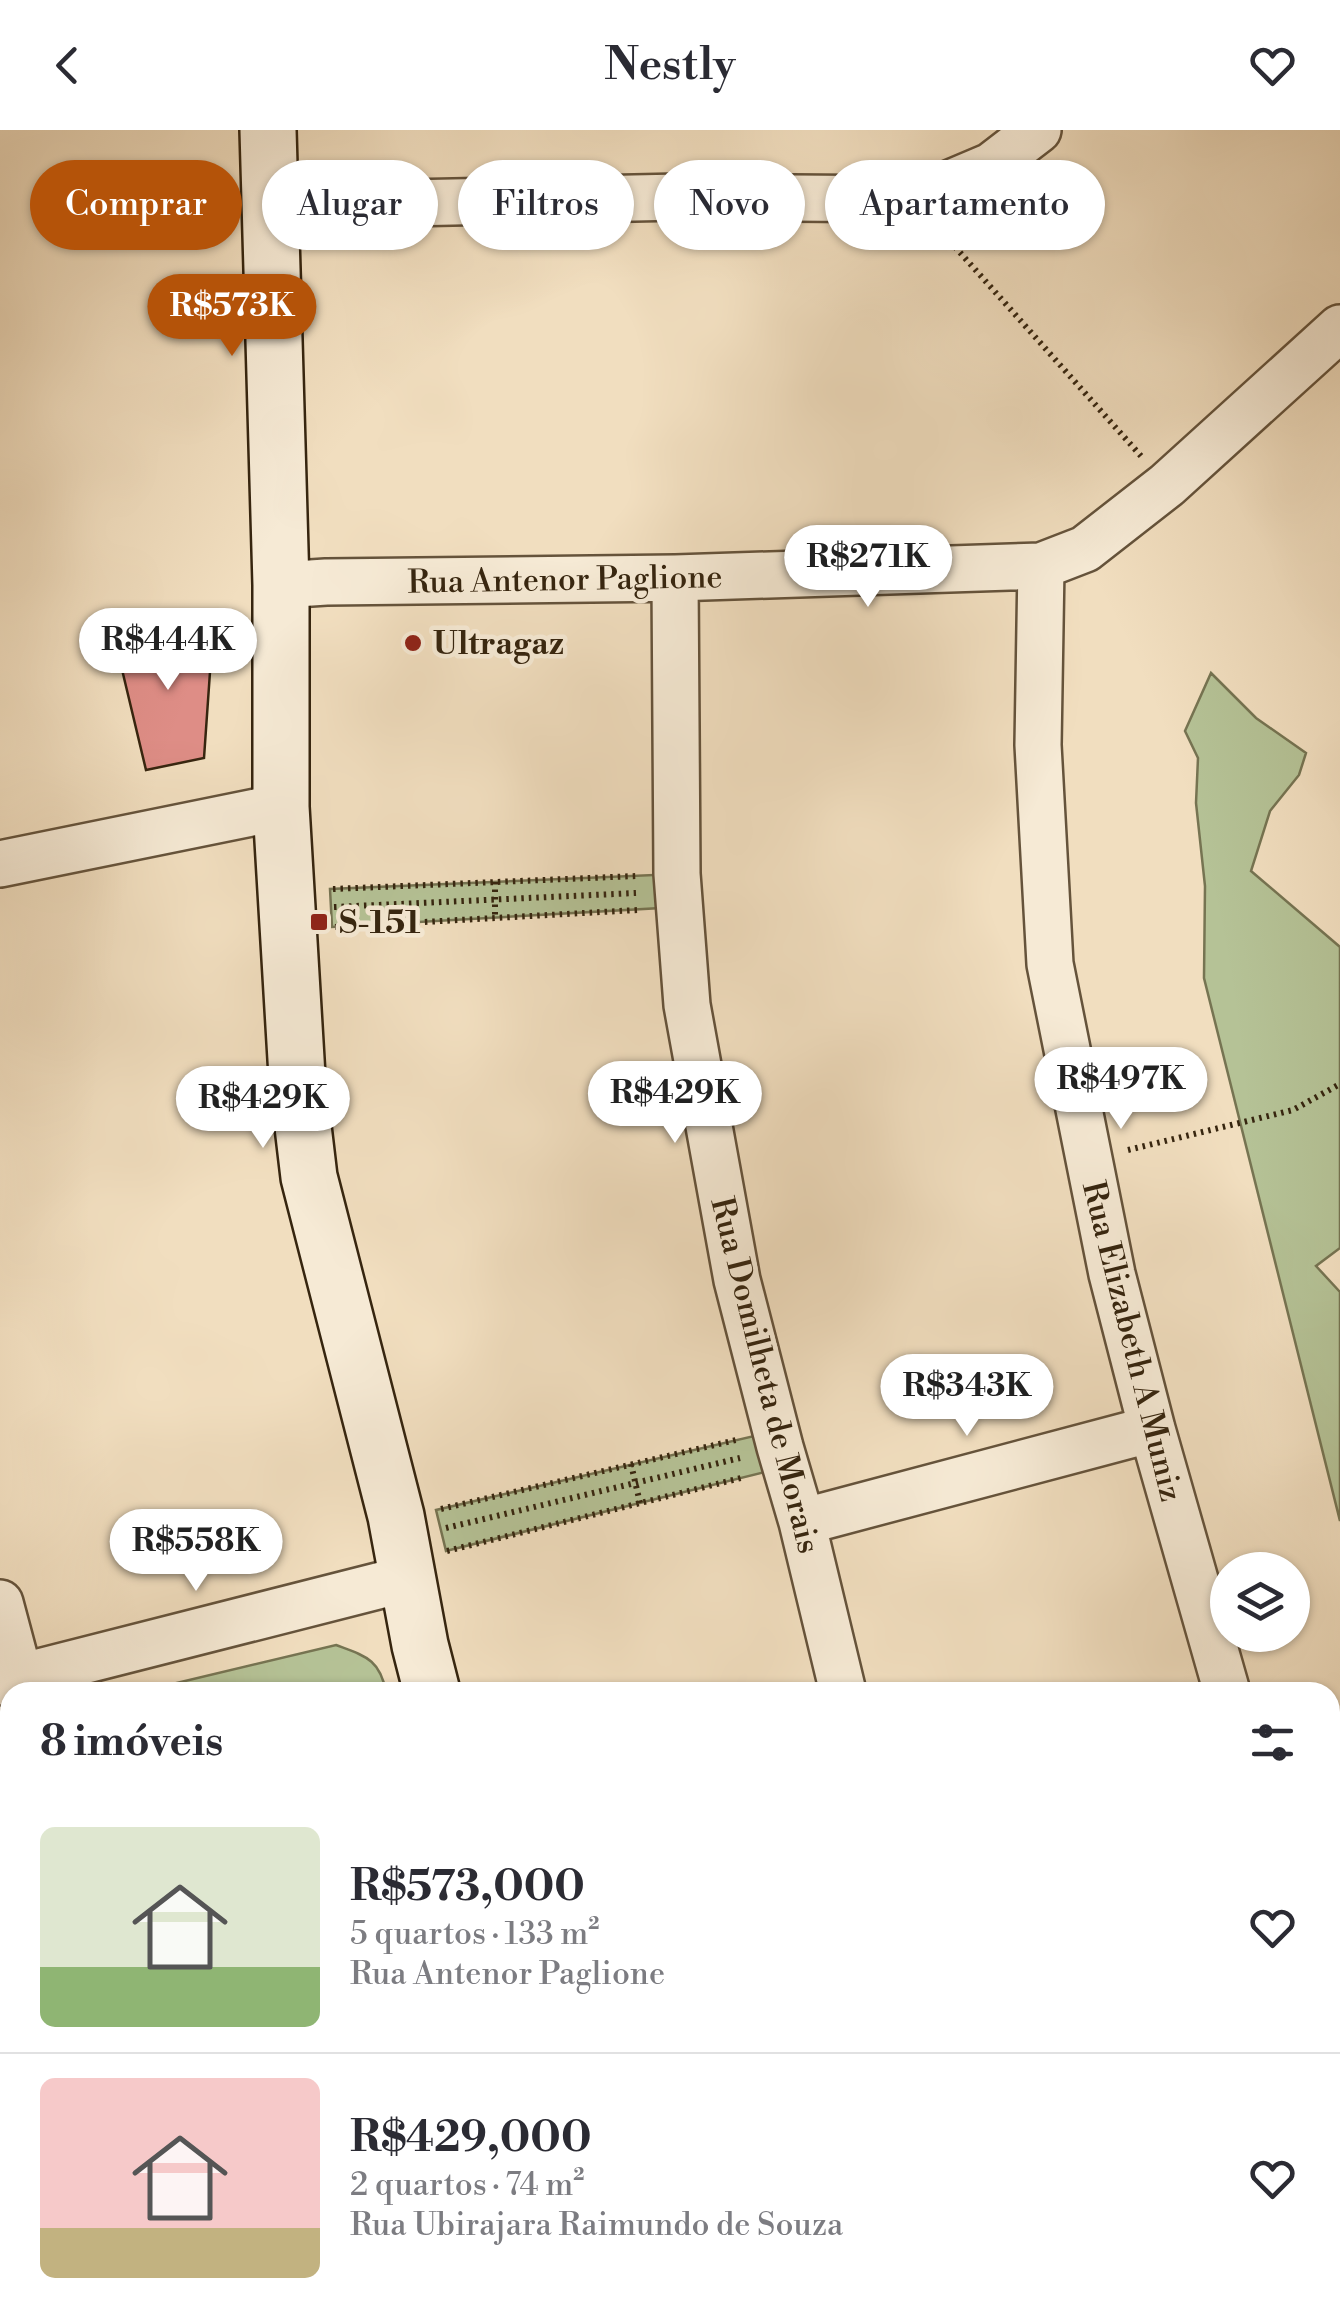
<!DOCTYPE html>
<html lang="pt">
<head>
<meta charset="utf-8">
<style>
  :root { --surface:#fff; --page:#f2f2f3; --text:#2b2b33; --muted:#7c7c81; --line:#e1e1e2; --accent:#b45309 }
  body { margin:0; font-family:"Libre Bodoni",serif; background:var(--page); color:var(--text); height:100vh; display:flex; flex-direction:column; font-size:38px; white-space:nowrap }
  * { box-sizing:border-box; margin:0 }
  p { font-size:32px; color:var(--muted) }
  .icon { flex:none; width:55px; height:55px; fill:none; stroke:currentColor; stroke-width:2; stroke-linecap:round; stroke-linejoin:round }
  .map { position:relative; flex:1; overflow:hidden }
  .sheet { position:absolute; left:0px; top:1552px; width:1340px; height:642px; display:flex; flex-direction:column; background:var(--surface); border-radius:30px 30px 0 0; box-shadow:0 2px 8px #0004 }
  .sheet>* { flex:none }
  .top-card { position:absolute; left:30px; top:30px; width:1280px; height:90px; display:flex; gap:20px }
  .tools { position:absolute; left:1210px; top:1422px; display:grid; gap:20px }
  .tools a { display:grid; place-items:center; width:100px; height:100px; border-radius:50%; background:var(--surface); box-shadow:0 2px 8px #0004; font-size:50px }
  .price { position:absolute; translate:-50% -85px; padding:0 22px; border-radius:35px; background:#fff; color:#222; font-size:32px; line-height:65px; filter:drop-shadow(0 2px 5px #0008) }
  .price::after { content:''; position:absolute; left:50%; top:60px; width:30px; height:22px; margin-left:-15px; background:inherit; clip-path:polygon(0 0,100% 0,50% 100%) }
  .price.active { background:var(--accent); color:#fff }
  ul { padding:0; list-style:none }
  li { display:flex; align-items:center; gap:30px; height:250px; padding:0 40px }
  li+li { border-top:2px solid var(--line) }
  li span { display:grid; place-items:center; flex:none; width:280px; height:200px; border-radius:15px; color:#555 }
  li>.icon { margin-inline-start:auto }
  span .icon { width:120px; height:120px; fill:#fffc; stroke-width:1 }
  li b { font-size:42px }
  h2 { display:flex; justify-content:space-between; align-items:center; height:120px; padding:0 40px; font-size:42px }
  .chip { padding:0 35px; border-radius:45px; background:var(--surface); box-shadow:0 2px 8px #0004; font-size:35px; line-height:90px }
  .chip.active { background:var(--accent); color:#fff }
  header { display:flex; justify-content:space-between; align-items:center; height:130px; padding:0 40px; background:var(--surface); font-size:45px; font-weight:600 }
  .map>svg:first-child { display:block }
  .green { fill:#b5c296; stroke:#767452; stroke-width:2.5 }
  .building { fill:#de8d86; stroke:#36250f; stroke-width:2.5 }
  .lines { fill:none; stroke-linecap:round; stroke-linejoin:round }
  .minor-casing { stroke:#65533b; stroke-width:50 }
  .secondary-casing { stroke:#36250f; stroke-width:60 }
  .path { stroke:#36250f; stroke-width:6; stroke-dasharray:2.5 5; stroke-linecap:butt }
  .minor { stroke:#f6ead5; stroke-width:45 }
  .secondary { stroke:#f6ead5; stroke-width:55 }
  .poi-dot { fill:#8f2418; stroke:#f6ead5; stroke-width:4 }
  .labels { text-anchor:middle; stroke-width:9; stroke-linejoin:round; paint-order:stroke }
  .street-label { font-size:32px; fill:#36250f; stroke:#f6ead5 }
  .poi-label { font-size:32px; font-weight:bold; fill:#36250f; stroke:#f6ead5; text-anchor:start }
</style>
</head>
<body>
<header><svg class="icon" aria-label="back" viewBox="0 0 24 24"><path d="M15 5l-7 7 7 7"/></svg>Nestly<svg class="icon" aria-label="heart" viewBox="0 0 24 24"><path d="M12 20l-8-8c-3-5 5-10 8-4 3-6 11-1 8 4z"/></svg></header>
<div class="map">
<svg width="1340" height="2194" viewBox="0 0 1340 2194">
  <rect width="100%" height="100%" fill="#f1debf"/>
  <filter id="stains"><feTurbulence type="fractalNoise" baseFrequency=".002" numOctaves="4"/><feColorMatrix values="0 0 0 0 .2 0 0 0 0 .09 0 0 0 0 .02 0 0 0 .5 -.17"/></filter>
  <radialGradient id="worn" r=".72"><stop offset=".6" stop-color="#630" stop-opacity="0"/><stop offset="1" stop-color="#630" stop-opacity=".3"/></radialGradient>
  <!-- green -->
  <path class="green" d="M1211,543L1256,588L1306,623L1299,645L1270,681L1251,741L1340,817V1118L1316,1136L1340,1162V1391L1204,848L1205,756L1196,673L1198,628L1185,601Z
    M677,744L678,777L332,797L330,759Z
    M776,1301L785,1337L446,1421L436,1380Z
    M336,1515C365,1526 380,1529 386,1562H139Z
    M10,1593V1812L0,1815V1595Z
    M403,2185H545L547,2194H366Z
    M761,2185H1090L1087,2194H718Z"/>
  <!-- building -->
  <path class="building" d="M213,499L204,628L146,640L114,506Z
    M320,2185H403L366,2194H323Z
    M661,2185H698L663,2193Z"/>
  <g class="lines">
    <!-- minor casing -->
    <g class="minor-casing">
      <path id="minor" d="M271,79L316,75L680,67L913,69L991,36L1038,0
        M1041,436L1038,615L1050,834L1112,1144L1152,1299L1227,1562
        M675,448L677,744L687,875L737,1150L780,1317L802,1392L843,1562
        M281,455L326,452L675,448L1041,436L1085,419L1167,355L1340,198
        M0,734L281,677
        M802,1392L1152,1299
        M0,1473L20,1548
        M0,1552L409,1448"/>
    </g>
    <!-- secondary casing -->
    <g class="secondary-casing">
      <path id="secondary" d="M268,0L281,455V677L297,946L309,1047L396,1386L420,1515L432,1562
        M604,2185L608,2194"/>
    </g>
    <!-- path -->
    <path class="path" d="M940,100L1141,326
      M495,752V788
      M333,759L636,746
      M334,777L636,763
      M335,797L637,780
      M1128,1020L1293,980L1340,954
      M631,1334L640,1373
      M441,1379L736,1310
      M446,1398L740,1328
      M447,1421L745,1347
      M1330,1669L1340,1661
      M1330,1981L1340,1985
      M454,2185L455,2194
      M518,2185L534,2194
      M372,2194L406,2185
      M1051,2194L1054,2185
      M1070,2194L1073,2185
      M1087,2194L1090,2185"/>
    <!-- minor -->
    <use href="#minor" class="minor"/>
    <!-- secondary -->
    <use href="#secondary" class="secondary"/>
  </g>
  <!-- markers -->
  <g class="poi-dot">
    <circle cx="413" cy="513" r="10"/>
    <rect x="309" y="782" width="20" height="20" rx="5"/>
  </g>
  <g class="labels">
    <!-- street labels -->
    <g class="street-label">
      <text transform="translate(565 449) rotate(-1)" y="11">Rua Antenor Paglione</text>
      <text transform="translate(1133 1211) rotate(76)" y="11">Rua Elizabeth A Muniz</text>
      <text transform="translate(766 1245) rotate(76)" y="11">Rua Domilheta de Morais</text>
    </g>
    <!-- poi labels -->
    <g class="poi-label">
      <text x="433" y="524">Ultragaz</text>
      <text x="339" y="803">S-151</text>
    </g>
  </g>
  <rect width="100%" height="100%" filter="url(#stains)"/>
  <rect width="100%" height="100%" fill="url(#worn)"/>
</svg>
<div class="tools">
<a><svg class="icon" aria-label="layers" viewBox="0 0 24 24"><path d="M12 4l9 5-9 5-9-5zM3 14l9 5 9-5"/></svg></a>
</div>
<b class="price active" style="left:232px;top:229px">R$573K</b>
<b class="price" style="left:868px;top:480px">R$271K</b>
<b class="price" style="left:168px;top:563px">R$444K</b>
<b class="price" style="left:1121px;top:1002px">R$497K</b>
<b class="price" style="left:675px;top:1016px">R$429K</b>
<b class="price" style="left:263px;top:1021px">R$429K</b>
<b class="price" style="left:967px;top:1309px">R$343K</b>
<b class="price" style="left:196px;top:1464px">R$558K</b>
<div class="top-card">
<a class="chip active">Comprar</a>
<a class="chip">Alugar</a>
<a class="chip">Filtros</a>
<a class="chip">Novo</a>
<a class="chip">Apartamento</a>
</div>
<section class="sheet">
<h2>8 imóveis<svg class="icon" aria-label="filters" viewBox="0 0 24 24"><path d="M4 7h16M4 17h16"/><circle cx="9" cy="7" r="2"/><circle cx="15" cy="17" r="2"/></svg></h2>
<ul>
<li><span style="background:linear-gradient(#dfe7d0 70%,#8fb573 0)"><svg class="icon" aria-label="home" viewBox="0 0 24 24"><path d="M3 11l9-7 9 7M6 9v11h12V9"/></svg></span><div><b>R$573,000</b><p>5 quartos · 133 m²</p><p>Rua Antenor Paglione</p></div><svg class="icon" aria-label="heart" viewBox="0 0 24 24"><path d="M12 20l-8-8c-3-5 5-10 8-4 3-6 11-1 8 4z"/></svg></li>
<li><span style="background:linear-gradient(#f6c9c9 75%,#c2b280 0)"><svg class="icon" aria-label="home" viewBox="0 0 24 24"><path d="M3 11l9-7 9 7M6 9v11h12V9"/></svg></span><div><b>R$429,000</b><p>2 quartos · 74 m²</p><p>Rua Ubirajara Raimundo de Souza</p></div><svg class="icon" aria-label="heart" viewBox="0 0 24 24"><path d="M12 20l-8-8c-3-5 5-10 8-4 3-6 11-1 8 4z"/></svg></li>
</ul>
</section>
</div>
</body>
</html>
